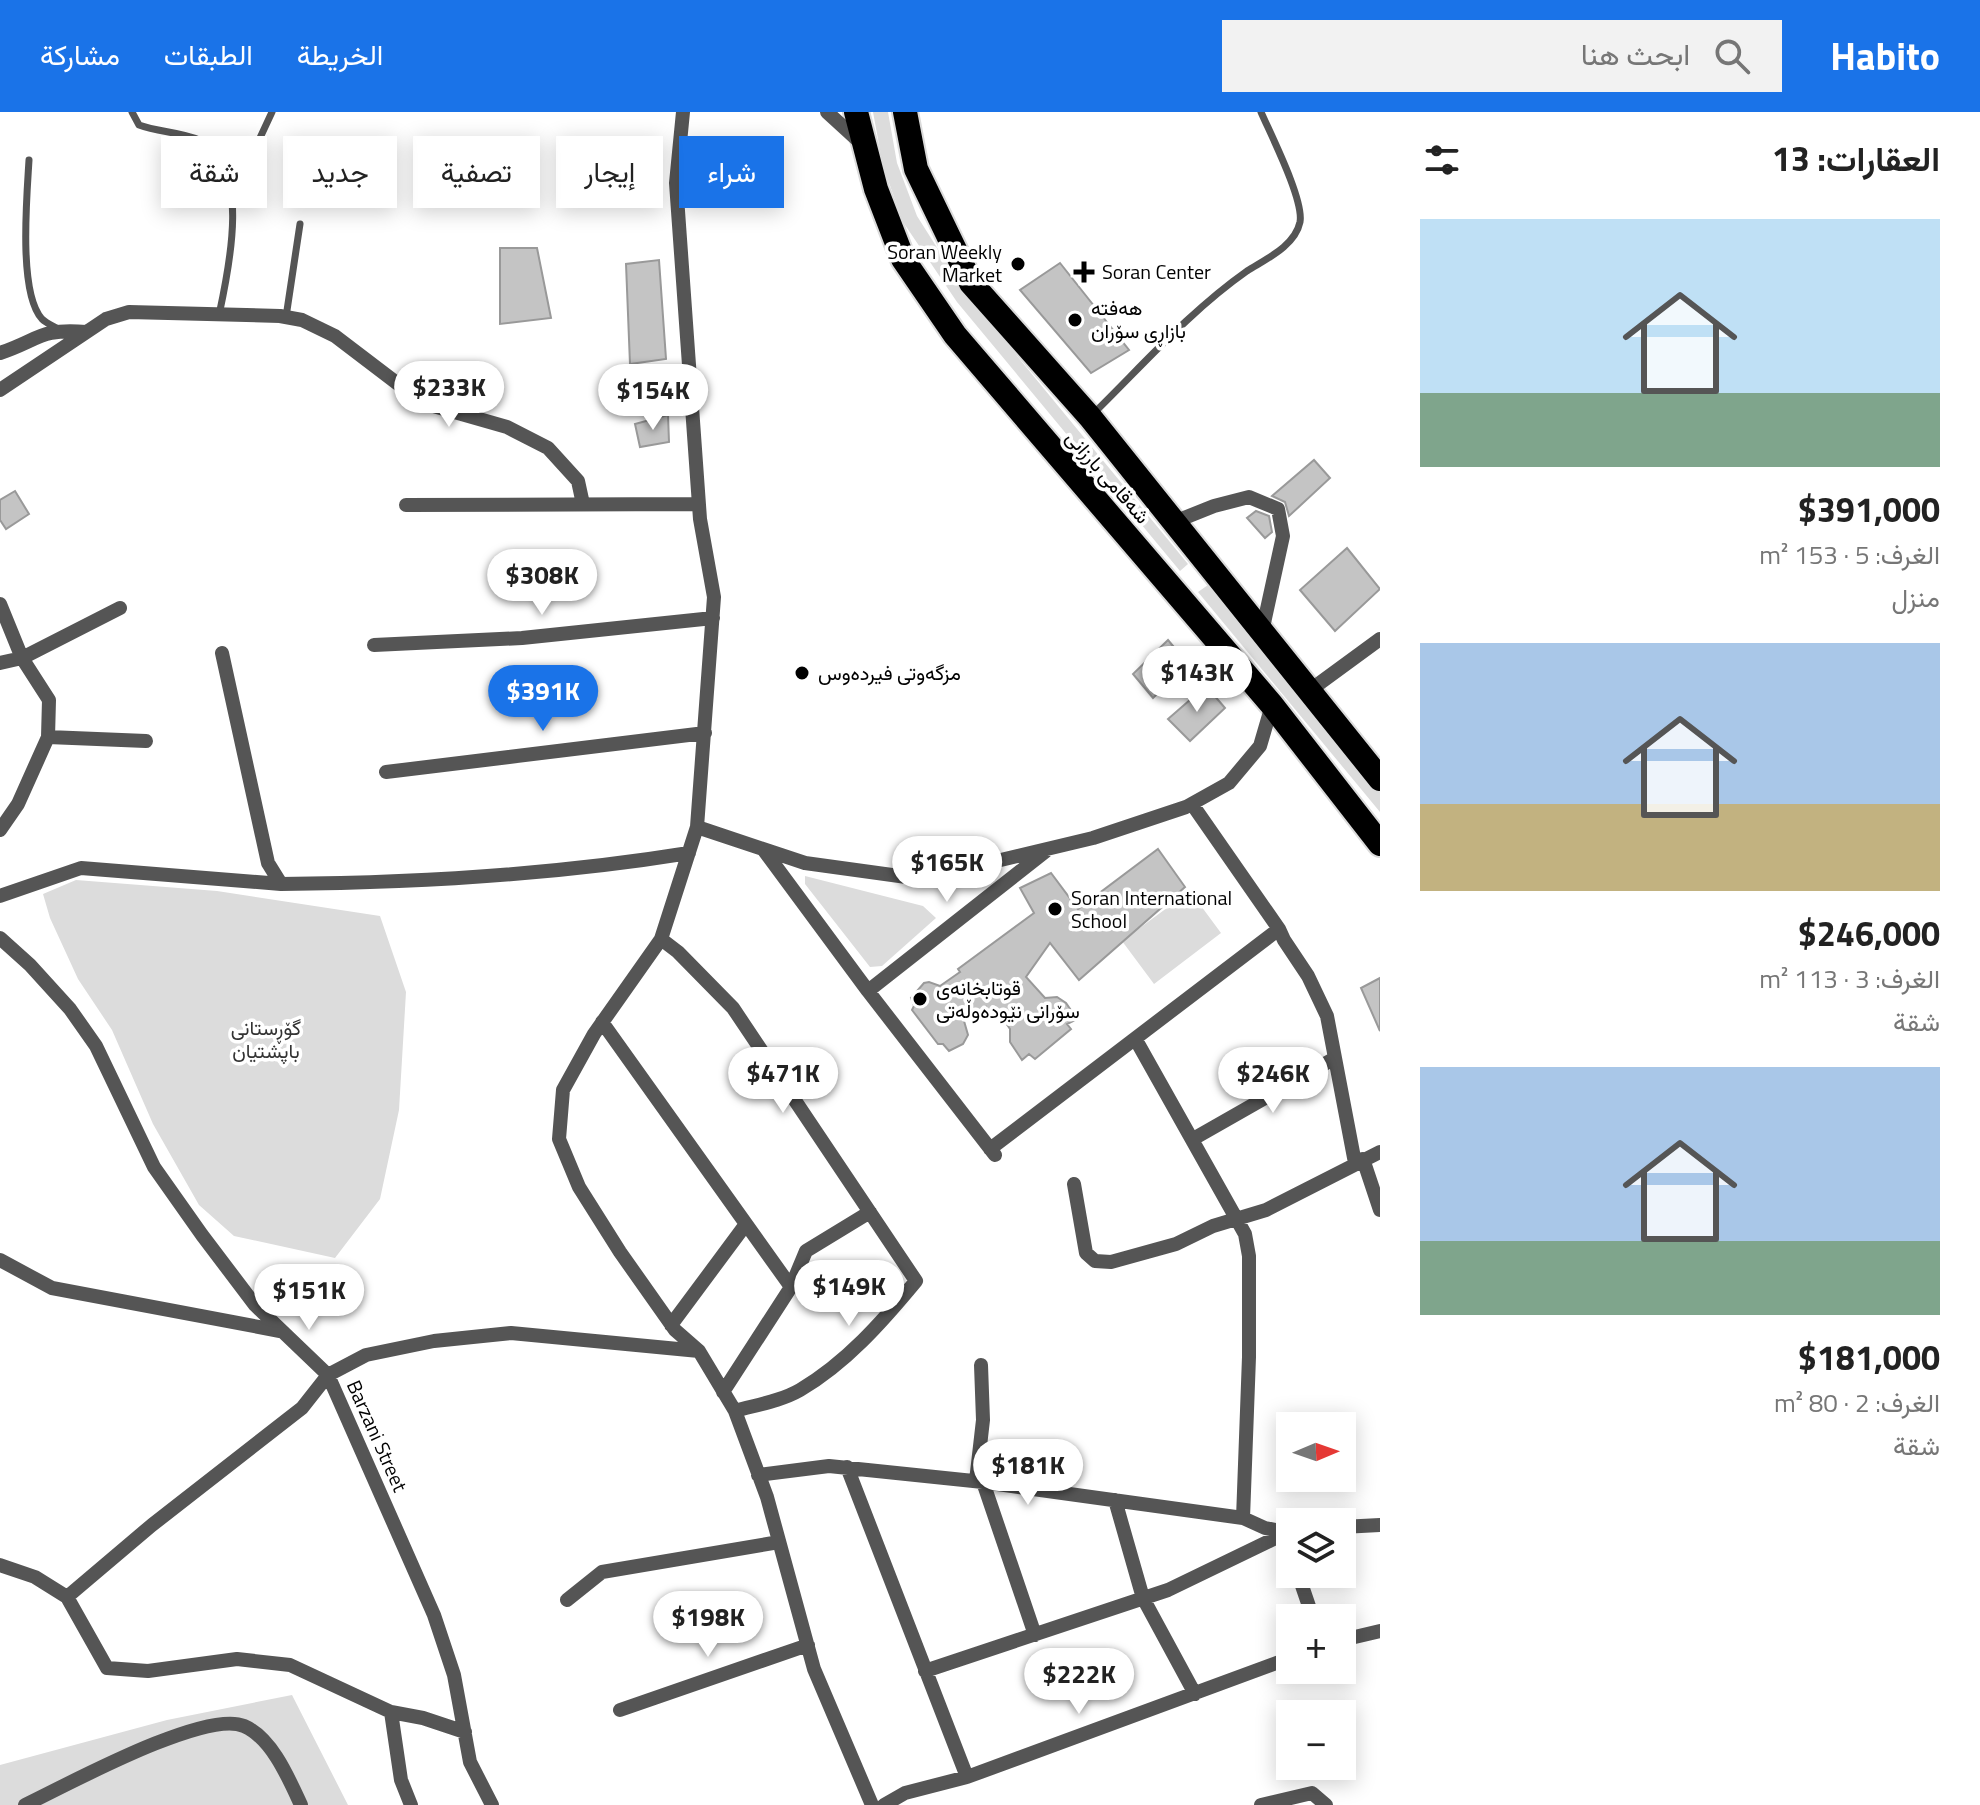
<!DOCTYPE html>
<html lang="ar">
<head>
<meta charset="utf-8">
<style>
  :root { --surface:#fff; --page:#f2f2f2; --text:#222; --muted:#767676; --accent:#1a73e8 }
  body { margin:0; font-family:"Titillium Web",Vazirmatn,sans-serif; background:var(--page); color:var(--text); direction:rtl; height:100vh; display:flex; flex-direction:column; font-size:30px; white-space:nowrap }
  * { box-sizing:border-box; margin:0 }
  p { font-size:26px; color:var(--muted) }
  .icon { flex:none; width:44px; height:44px; fill:none; stroke:currentColor; stroke-width:2; stroke-linecap:round; stroke-linejoin:round }
  .map { position:relative; flex:1; overflow:hidden; direction:ltr }
  .sheet { display:flex; flex-direction:column; background:var(--surface); width:600px }
  .sheet>* { flex:none }
  .hud { position:absolute; left:24px; top:24px; width:760px; height:72px; direction:rtl; display:flex; gap:16px }
  .needle { width:52px; rotate:88deg }
  .fabs { position:absolute; left:1276px; top:1300px; display:grid; gap:16px }
  .fabs a { display:grid; place-items:center; width:80px; height:80px; border-radius:0px; background:var(--surface); box-shadow:0 4px 20px #0003; font-size:40px }
  .price { position:absolute; translate:-50% -68px; padding:0 18px; border-radius:28px; background:#fff; color:#222; font-size:26px; line-height:52px; filter:drop-shadow(0 2px 4px #0008) }
  .price::after { content:''; position:absolute; left:50%; top:48px; width:24px; height:18px; margin-left:-12px; background:inherit; clip-path:polygon(0 0,100% 0,50% 100%) }
  .price.on { background:var(--accent); color:#fff }
  ul { padding:0; list-style:none }
  li { display:grid; align-content:center; gap:16px; height:424px; padding:0 40px }
  li span { display:grid; place-items:center; height:248px; border-radius:0px; color:#555 }
  li>.icon { margin-inline-start:auto }
  span .icon { width:144px; height:144px; fill:#fffc; stroke-width:1 }
  li b { font-size:34px }
  h2 { display:flex; justify-content:space-between; align-items:center; height:96px; padding:0 40px; font-size:34px }
  .chip { padding:0 28px; border-radius:0px; background:var(--surface); box-shadow:0 4px 20px #0003; font-size:28px; line-height:72px }
  .chip.on { background:var(--accent); color:#fff }
  header { display:flex; align-items:center; gap:48px; box-sizing:border-box; height:112px; padding:0 40px; background:var(--accent); color:#fff }
  header strong { font-size:38px }
  nav { display:flex; gap:44px; margin-inline-start:auto; font-size:28px }
  .search { width:560px; height:72px; background:var(--page); display:flex; align-items:center; gap:20px; box-sizing:border-box; padding:0 28px; border-radius:0px; color:var(--muted); font-size:30px }
  main { display:flex; flex:1; min-height:0 }
  .map>svg:first-child { display:block }
  .green { fill:#dcdcdc }
  .building { fill:#c4c4c4; stroke:#999; stroke-width:2 }
  .lines { fill:none; stroke-linecap:round; stroke-linejoin:round }
  .highway-casing { stroke:#dbdbdb; stroke-width:28 }
  .lane { stroke:#555; stroke-width:7 }
  .street { stroke:#555; stroke-width:14 }
  .highway { stroke:#000; stroke-width:24 }
  .poi-dot { fill:#000; stroke:#fff; stroke-width:3 }
  .labels { text-anchor:middle; stroke-width:7; stroke-linejoin:round; paint-order:stroke }
  .poi-label { font-size:20px; fill:#000; stroke:#fff; text-anchor:start }
  .street-label { font-size:20px; fill:#000; stroke:#fff }
  .park-label { font-size:20px; fill:#333; stroke:#fff }
</style>
</head>
<body>
<header>
<strong>Habito</strong>
<div class="search"><svg class="icon" aria-label="search" viewBox="0 0 24 24"><circle cx="10" cy="10" r="6"/><path d="M15 15l6 6"/></svg>ابحث هنا</div>
<nav><a>الخريطة</a><a>الطبقات</a><a>مشاركة</a></nav>
</header>
<main>
<section class="sheet">
<h2>العقارات: 13<svg class="icon" aria-label="filters" viewBox="0 0 24 24"><path d="M4 7h16M4 17h16"/><circle cx="9" cy="7" r="2"/><circle cx="15" cy="17" r="2"/></svg></h2>
<ul>
<li><span style="background:linear-gradient(#bfe0f5 70%,#7fa58c 0)"><svg class="icon" aria-label="home" viewBox="0 0 24 24"><path d="M3 11l9-7 9 7M6 9v11h12V9"/></svg></span><div><b>$391,000</b><p>الغرف: 5 · 153 m²</p><p>منزل</p></div></li>
<li><span style="background:linear-gradient(#a9c7e8 65%,#c2b280 0)"><svg class="icon" aria-label="home" viewBox="0 0 24 24"><path d="M3 11l9-7 9 7M6 9v11h12V9"/></svg></span><div><b>$246,000</b><p>الغرف: 3 · 113 m²</p><p>شقة</p></div></li>
<li><span style="background:linear-gradient(#a9c7e8 70%,#7fa58c 0)"><svg class="icon" aria-label="home" viewBox="0 0 24 24"><path d="M3 11l9-7 9 7M6 9v11h12V9"/></svg></span><div><b>$181,000</b><p>الغرف: 2 · 80 m²</p><p>شقة</p></div></li>
</ul>
</section>
<div class="map">
<svg width="1380" height="1693" viewBox="0 0 1380 1693">
  <rect width="100%" height="100%" fill="#fff"/>
  <!-- green -->
  <path class="green" d="M873,0H888L897,51L917,104L967,183L1188,452L1180,459L957,190L903,110L883,54Z
    M1208,473L1380,681V700L1198,480Z
    M805,764L923,794L936,806L882,854L870,855L805,772Z
    M76,768L217,779L380,804L406,880L399,998L380,1087L335,1146L234,1124L199,1093L153,1012L112,918L78,867L50,806L43,782Z
    M1190,779L1221,821L1154,872L1122,829Z
    M292,1583L348,1693H0V1653L167,1608Z"/>
  <!-- building -->
  <path class="building" d="M500,136H537L551,206L500,212Z
    M659,148L666,247L630,252L626,152Z
    M1060,151L1129,238L1091,261L1020,178Z
    M668,303L669,330L640,335L635,312Z
    M1314,348L1330,366L1289,404L1285,390L1272,384Z
    M15,379L29,402L6,417L0,408V388Z
    M1256,399L1269,404L1272,420L1265,426L1247,406Z
    M1347,436L1380,477L1335,519L1300,478Z
    M1168,528L1188,552L1153,586L1133,562Z
    M1206,574L1225,596L1190,629L1168,607Z
    M1158,737L1185,775L1079,868L1050,831L1026,865L1045,886L1057,885L1066,891L1077,907L1067,912L1071,917L1035,947L1029,942L1022,948L1010,930V917L995,895L989,900L986,895L964,909L968,923L963,932L949,939L943,932H938L912,898L914,894L911,886L924,871L929,870L940,874L960,860L958,857L1034,801L1020,776L1051,761L1078,797Z
    M1380,866V919L1361,876Z"/>
  <g class="lines">
    <!-- highway casing -->
    <g class="highway-casing">
      <path id="highway" d="M856,0L876,77L903,147L955,223L1272,593L1380,732
        M905,0L916,57L971,171L1090,305L1380,667"/>
    </g>
    <!-- lane -->
    <path class="lane" d="M132,0L139,13C158,20 181,20 199,28C253,50 228,161 219,203
      M29,48C27,83 18,181 42,207C46,211 53,214 58,217
      M233,84L272,0
      M286,205L300,112
      M1093,302C1143,253 1190,199 1247,159C1266,147 1295,134 1300,110C1304,88 1271,23 1261,0"/>
    <!-- street -->
    <path class="street" d="M683,0L676,71L700,407L714,485L697,715L661,827L594,922L563,978L559,1027L579,1075L620,1140L675,1218L699,1239L735,1299L767,1385L814,1557L872,1693
      M827,0L862,32
      M0,241C39,228 40,216 86,220
      M0,278L106,207L129,200L280,204L302,208L335,224L423,291L507,315L548,336L578,369L583,392
      M406,393L699,392
      M1174,410L1214,394L1249,385L1278,397L1283,424L1262,520
      M0,492L22,546L49,588L48,625L18,692L0,718
      M374,533L522,526L713,506
      M222,541L268,751L281,772C418,771 553,763 689,741
      M0,551L22,546L120,496
      M1309,579L1380,527
      M48,625L146,629
      M386,660L705,621
      M1192,692L1279,817L1284,828L1308,864L1327,904L1355,1051
      M697,715L805,751L921,767L1093,726L1186,695L1229,671L1260,634L1272,593
      M763,737L868,879L995,1043
      M0,784L81,756L281,772
      M0,826L30,853L70,897L96,934L154,1055L202,1123L255,1193L328,1263L434,1503L454,1563L470,1650L492,1693
      M661,827L678,840L733,896L916,1169C882,1210 846,1251 800,1278C781,1289 756,1293 735,1299
      M868,879L1046,739
      M602,910L791,1175
      M1136,928L1245,1122L1249,1144V1245L1243,1406
      M1193,1027L1335,946
      M990,1037L1279,817
      M1363,1047L1380,1098
      M1074,1072L1086,1141L1095,1149L1111,1150L1176,1132L1213,1114L1266,1098L1380,1040
      M0,1148L52,1176L280,1219
      M671,1213L746,1112
      M723,1280L791,1175L806,1139L870,1100
      M847,1355L967,1665
      M758,1363L829,1354L983,1370L1243,1406L1265,1416L1290,1421
      M976,1369L983,1308L981,1253
      M983,1370L1035,1523
      M1115,1388L1143,1486L1195,1582
      M1342,1415L1380,1413
      M0,1453L35,1465L67,1485L107,1556L148,1559L237,1547L290,1553L391,1600L423,1606L465,1620
      M1298,1462L1313,1506
      M67,1485L152,1413L302,1296L328,1263L366,1243L434,1229L511,1221L699,1239
      M567,1488L602,1460L779,1430
      M1342,1528L1380,1519
      M925,1559L1168,1478L1284,1422L1290,1438
      M620,1598L808,1533
      M391,1600L401,1668L411,1693
      M25,1693C65,1674 205,1597 244,1614C272,1626 289,1667 301,1693
      M884,1693L905,1681L967,1665L1290,1546
      M1261,1693L1312,1681L1326,1693"/>
    <!-- highway -->
    <use href="#highway" class="highway"/>
  </g>
  <!-- markers -->
  <g class="poi-dot">
    <circle cx="1018" cy="152" r="8"/>
    <path d="M1080 148h8v8h8v8h-8v8h-8v-8h-8v-8h8z"/>
    <circle cx="1075" cy="208" r="8"/>
    <circle cx="802" cy="561" r="8"/>
    <circle cx="1055" cy="797" r="8"/>
    <circle cx="920" cy="887" r="8"/>
  </g>
  <g class="labels">
    <!-- poi labels -->
    <g class="poi-label">
      <text x="1002" y="147" text-anchor="end">Soran Weekly<tspan x="1002" dy="23">Market</tspan></text>
      <text x="1102" y="167">Soran Center</text>
      <text x="1091" y="203">هەفتە<tspan x="1091" dy="23">بازاڕی سۆران</tspan></text>
      <text x="818" y="568">مزگەوتی فیردەوس</text>
      <text x="1071" y="793">Soran International<tspan x="1071" dy="23">School</tspan></text>
      <text x="936" y="883">قوتابخانەی<tspan x="936" dy="23">سۆرانی نێودەوڵەتی</tspan></text>
    </g>
    <!-- street labels -->
    <g class="street-label">
      <text transform="translate(1108 365) rotate(49)" y="7">شەقامی بارزانی</text>
      <text transform="translate(377 1324) rotate(66)" y="7">Barzani Street</text>
    </g>
    <!-- park labels -->
    <g class="park-label">
      <text x="266" y="923">گۆڕستانی<tspan x="266" dy="23">باپشتیان</tspan></text>
    </g>
  </g>
</svg>
<div class="fabs">
<a><svg class="needle" viewBox="-14 -14 28 28"><path d="M0-13l5 13h-10z" fill="#e53935"/><path d="M0 13l5-13h-10z" fill="#767676"/></svg></a>
<a><svg class="icon" aria-label="layers" viewBox="0 0 24 24"><path d="M12 4l9 5-9 5-9-5zM3 14l9 5 9-5"/></svg></a>
<a>+</a>
<a>−</a>
</div>
<b class="price" style="left:449px;top:317px">$233K</b>
<b class="price" style="left:653px;top:320px">$154K</b>
<b class="price" style="left:542px;top:505px">$308K</b>
<b class="price" style="left:1197px;top:602px">$143K</b>
<b class="price on" style="left:543px;top:621px">$391K</b>
<b class="price" style="left:947px;top:792px">$165K</b>
<b class="price" style="left:783px;top:1003px">$471K</b>
<b class="price" style="left:1273px;top:1003px">$246K</b>
<b class="price" style="left:849px;top:1216px">$149K</b>
<b class="price" style="left:309px;top:1220px">$151K</b>
<b class="price" style="left:1028px;top:1395px">$181K</b>
<b class="price" style="left:708px;top:1547px">$198K</b>
<b class="price" style="left:1079px;top:1604px">$222K</b>
<div class="hud">
<a class="chip on">شراء</a>
<a class="chip">إيجار</a>
<a class="chip">تصفية</a>
<a class="chip">جديد</a>
<a class="chip">شقة</a>
</div>
</div>
</main>
</body>
</html>
